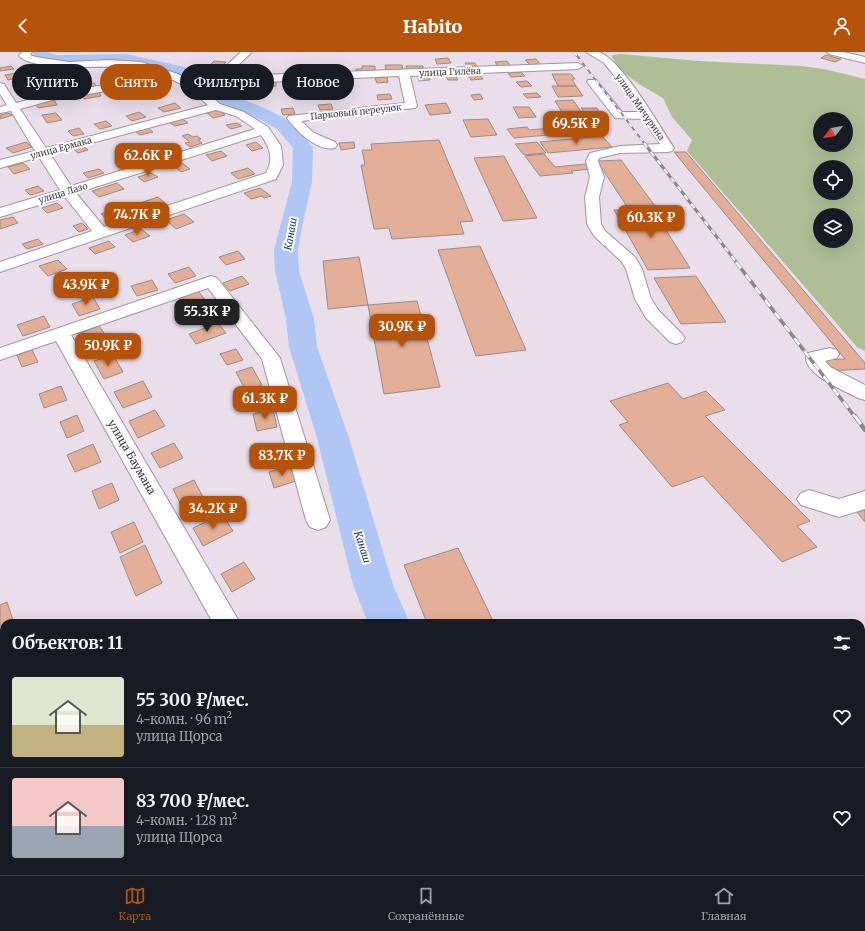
<!DOCTYPE html>
<html lang="ru">
<head>
<meta charset="utf-8">
<style>
  :root { --surface:#171b24; --page:#20242c; --text:#f1f3f6; --muted:#9ea1a6; --line:#363941; --accent:#b45309 }
  body { margin:0; font-family:Merriweather,serif; background:var(--page); color:var(--text); height:100vh; display:flex; flex-direction:column; font-size:15px; white-space:nowrap }
  * { box-sizing:border-box; margin:0 }
  p { font-size:13px; color:var(--muted) }
  .icon { flex:none; width:22px; height:22px; fill:none; stroke:currentColor; stroke-width:2; stroke-linecap:round; stroke-linejoin:round }
  .map { position:relative; flex:1; overflow:hidden }
  .sheet { position:absolute; left:0px; top:567px; width:865px; height:256px; display:flex; flex-direction:column; background:var(--surface); border-radius:12px 12px 0 0; box-shadow:0 4px 16px #0002 }
  .sheet>* { flex:none }
  .hud { position:absolute; left:12px; top:12px; width:400px; height:36px; display:flex; gap:8px }
  .needle { width:26px; rotate:239deg }
  .controls { position:absolute; left:813px; top:60px; display:grid; gap:8px }
  .controls a { display:grid; place-items:center; width:40px; height:40px; border-radius:50%; background:var(--surface); box-shadow:0 4px 16px #0002; font-size:20px }
  .price { position:absolute; translate:-50% -34px; padding:0 9px; border-radius:8px; background:var(--accent); color:#fff; font-size:13px; line-height:26px; filter:drop-shadow(0 1px 2px #0008) }
  .price::after { content:''; position:absolute; left:50%; top:24px; width:12px; height:9px; margin-left:-6px; background:inherit; clip-path:polygon(0 0,100% 0,50% 100%) }
  .price.selected { background:#222; color:#fff }
  ul { padding:0; list-style:none }
  li { display:flex; align-items:center; gap:12px; height:100px; padding:0 12px }
  li+li { border-top:1px solid var(--line) }
  li span { display:grid; place-items:center; flex:none; width:112px; height:80px; border-radius:4px; color:#555 }
  li>.icon { margin-inline-start:auto }
  span .icon { width:48px; height:48px; fill:#fffc; stroke-width:1 }
  li b { font-size:17px }
  h2 { display:flex; justify-content:space-between; align-items:center; height:48px; padding:0 12px; font-size:17px }
  .chip { padding:0 14px; border-radius:18px; background:var(--surface); box-shadow:0 4px 16px #0002; font-size:14px; line-height:36px }
  .chip.selected { background:var(--accent); color:#fff }
  header { display:flex; justify-content:space-between; align-items:center; height:52px; padding:0 12px; background:var(--accent); color:#fff; font-size:18px; font-weight:800 }
  .tabs { display:flex; justify-content:space-around; align-items:center; height:56px; border-top:1px solid var(--line); background:var(--surface); font-size:11px; color:var(--muted) }
  .tabs a { display:grid; justify-items:center; gap:2px }
  .tabs .selected { color:var(--accent) }
  .map>svg:first-child { display:block }
  .green { fill:#aebf96; fill-rule:evenodd }
  .lines { fill:none; stroke-linecap:round; stroke-linejoin:round }
  .river { fill:#b0c7f5; fill-rule:evenodd }
  .building { fill:#e4af99; stroke:#9a8d88 }
  .minor-casing { stroke:#9e959e; stroke-width:2 }
  .major-casing { stroke:#9e959e; stroke-width:2 }
  .minor { fill:#fff; fill-rule:evenodd }
  .major { fill:#fff; fill-rule:evenodd }
  .rail-far3-casing { stroke:#8d858d; stroke-width:2 }
  .rail-far2-casing { stroke:#8d858d; stroke-width:3 }
  .rail-far1-casing { stroke:#8d858d; stroke-width:3.5 }
  .rail-casing { stroke:#8d858d; stroke-width:4.5 }
  .rail-far3 { stroke:#fff; stroke-width:1.5; stroke-dasharray:4.5; stroke-linecap:butt }
  .rail-far2 { stroke:#fff; stroke-width:2; stroke-dasharray:5.5; stroke-linecap:butt }
  .rail-far1 { stroke:#fff; stroke-width:2.5; stroke-dasharray:8; stroke-linecap:butt }
  .rail { stroke:#fff; stroke-width:3; stroke-dasharray:10; stroke-linecap:butt }
  .labels { text-anchor:middle; stroke-width:4; stroke-linejoin:round; paint-order:stroke }
  .far-street-label { font-size:9px; fill:#3d393d; stroke:#fff }
  .far-water-label { font-size:10px; font-style:italic; fill:#162d62; stroke:#fff }
  .street-label { font-size:11px; fill:#3d393d; stroke:#fff }
</style>
</head>
<body>
<header><svg class="icon" aria-label="back" viewBox="0 0 24 24"><path d="M15 5l-7 7 7 7"/></svg>Habito<svg class="icon" aria-label="person" viewBox="0 0 24 24"><circle cx="12" cy="8" r="4"/><path d="M4 21q1-7 8-7t8 7"/></svg></header>
<div class="map">
<svg width="865" height="823" viewBox="0 0 865 823">
  <rect width="100%" height="100%" fill="#e9dee9"/>
  <!-- green -->
  <path class="green" d="M621,2L698,9L801,14L824,17L865,27V299L857,295L687,99L692,88L672,65L663,46L639,32L619,17L612,5L613,3ZM820,67H846V93H820ZM820,115H846V141H820ZM820,163H846V189H820Z"/>
  <g class="lines">
    <!-- river -->
    <path class="river" d="M33,0H47L58,3L126,2L185,15L215,31L231,42L271,59L289,69L308,89L313,96L312,130L301,180L298,198L299,219L314,267L317,295L349,386L393,533L410,571H368L353,533L317,386L289,295L286,267L275,219L274,198L292,130L293,96L277,77L259,67L219,50L203,37L175,21L126,10L57,13L35,6Z
      M460,819H514L515,823H461Z"/>
  </g>
  <!-- building -->
  <path class="building" d="M826,3L841,7L835,10L821,6Z
    M448,6L451,11L437,12L435,7Z
    M536,7L541,13H530L525,8Z
    M214,9L226,10L222,14H209Z
    M507,9L511,14H498L495,10Z
    M465,11H475L479,17H469Z
    M385,13H402L403,18L386,19Z
    M11,14L14,17L0,19V16Z
    M362,14H375V19H356V17H362Z
    M406,14H423V18H406Z
    M338,17V21L313,22V18Z
    M521,20L525,24L511,25L508,21Z
    M17,21L21,25L8,28L5,23Z
    M139,22L142,27L133,29L129,24Z
    M467,22H480L483,27L471,28Z
    M552,22H571L575,27H572L576,34H558Z
    M445,23H455L458,28H448Z
    M429,24L430,28L419,29L418,25Z
    M71,25L76,28L62,31L58,28Z
    M118,25L121,30L112,32L109,26Z
    M387,25L388,30L377,31L375,26Z
    M306,28L307,32L293,33L292,29Z
    M527,29L532,34L521,35L516,30Z
    M276,30V34L263,35L262,31Z
    M29,31L35,36L22,39L16,34Z
    M94,31L97,35L86,36L83,32Z
    M249,31V38L235,39V32Z
    M552,34H576L583,44L558,45Z
    M135,35L136,39L120,41L118,37Z
    M46,38L50,42L33,46L29,41Z
    M99,40L101,44L84,47L82,43Z
    M537,41L541,45L527,46L523,42Z
    M390,42L392,47L378,48L377,43Z
    M480,42L483,47L474,48L471,43Z
    M54,48L57,53L38,56L35,51Z
    M573,48L584,64L565,65L555,49Z
    M175,51L181,56L164,60L158,56Z
    M446,51L451,61L430,63L425,53Z
    M331,52L333,57L320,58L318,53Z
    M513,55H529L536,65L519,66Z
    M293,56L295,62L283,63L281,57Z
    M581,56H597L600,61H585Z
    M218,57L225,63L213,66L206,60Z
    M139,60L146,65L132,69L126,64Z
    M8,61L13,63L0,67V63Z
    M56,61L62,68L47,71L42,63Z
    M181,66L188,71L175,74L168,70Z
    M488,67L497,83L471,85L463,68Z
    M106,69L112,74L100,77L94,72Z
    M237,71L242,74L231,77L226,73Z
    M527,75L529,78L564,75L570,81L514,86L507,77Z
    M79,76L84,82L73,84L68,79Z
    M148,76L153,80L140,83L135,79Z
    M188,82L193,85L197,84L201,87L198,88L202,91L190,95L185,91L190,90L182,84Z
    M602,84L612,95L548,101L540,90Z
    M439,88L473,169L460,170L464,182L392,187L389,176L374,177L361,113H365L362,98H372L371,92Z
    M26,90L32,95L13,101L6,96Z
    M256,90L263,96L252,99L246,93Z
    M354,90L355,96L341,98L339,91Z
    M537,90L546,101L524,103L515,92Z
    M168,92L172,95L175,94L181,97L167,102L158,96Z
    M83,94L88,98L78,101L73,97Z
    M221,99L227,104L212,109L206,103Z
    M674,100H686L865,311V317L826,319L818,308L845,307Z
    M544,102L555,115L586,112L591,117L571,119L573,121L540,124L525,104Z
    M504,104L537,166L503,169L474,106Z
    M142,105L146,108L132,113L127,109Z
    M621,108L655,154L628,156L597,109Z
    M23,111L30,117L14,122L8,115Z
    M182,111L190,117L181,120L173,113Z
    M248,116L255,122L238,127L231,121Z
    M99,117L104,121L88,126L83,121Z
    M151,121L158,125L144,130L138,125Z
    M117,131L124,137L99,145L92,139Z
    M38,134L44,139L30,143L25,138Z
    M260,136L271,144L264,146L262,144L251,147L244,141Z
    M158,145L165,151L147,157L140,151Z
    M57,151L63,156L47,161L42,156Z
    M125,154L135,162L110,170L101,162Z
    M652,156L690,216L648,218L614,158Z
    M184,162L194,170L176,177L166,168Z
    M13,165L18,171L0,177V168Z
    M82,171L88,177L79,180L73,174Z
    M141,177L150,184L133,190L125,183Z
    M38,187L43,192L27,197L22,192Z
    M109,189L115,195L95,202L89,196Z
    M480,194L526,298L476,304L438,198Z
    M238,199L245,207L226,213L219,205Z
    M359,205L368,253L328,257L323,209Z
    M58,208L67,217L48,224L39,214Z
    M189,215L196,224L175,231L168,222Z
    M242,224L249,232L230,239L223,231Z
    M696,224L726,270L681,272L654,226Z
    M152,228L158,238L137,244L131,234Z
    M198,239L206,249L187,255L179,246Z
    M93,245L100,257L79,264L72,252Z
    M417,249L440,335L384,342L368,253Z
    M44,264L50,275L23,284L17,273Z
    M218,271L226,281L196,292L189,282Z
    M99,274L107,285L85,293L78,282Z
    M236,297L243,308L227,313L220,302Z
    M32,298L38,310L22,315L17,303Z
    M113,303L123,320L104,327L94,309Z
    M252,315L262,333L246,339L236,320Z
    M143,329L152,345L123,356L114,340Z
    M668,331L683,347L706,339L725,358L705,364L810,469L797,474L817,495L782,510L703,424L672,435L619,373L628,370L610,349Z
    M61,334L67,348L44,356L39,342Z
    M273,357L277,375L257,379L253,362Z
    M155,358L165,374L138,386L129,369Z
    M77,363L84,379L67,386L60,370Z
    M174,391L183,406L160,416L151,401Z
    M93,392L101,410L75,420L67,403Z
    M290,414L296,429L274,436L269,420Z
    M194,428L203,445L182,455L173,437Z
    M112,431L119,448L99,457L92,439Z
    M865,458V470L857,460Z
    M222,462L233,479L203,494L193,476Z
    M134,470L143,490L120,501L111,480Z
    M145,493L162,531L136,544L120,505Z
    M458,496L494,571H427L404,513Z
    M244,510L255,527L232,540L221,522Z
    M7,550L13,568L4,571V573L0,575V553Z
    M4,613V644L0,646V615Z
    M4,682V708L0,692V684Z
    M268,819H310L311,821L308,823H270Z
    M526,819H611L613,823H527Z"/>
  <g class="lines">
    <!-- minor casing -->
    <g class="minor-casing">
      <path id="minor" d="M22,0H32L30,3L36,5L69,10L109,8L141,10L178,22L195,31L220,52L244,60L268,75L281,94L283,113L276,127L0,220V210L92,179L65,145L0,165V156L60,138L39,105L0,116V108L35,99L11,59L0,61V55L7,53L0,42V31L4,32L16,51L51,42L162,23C155,21 147,17 139,16C114,12 35,21 19,4ZM173,28L187,35L208,53L46,96L20,57L52,48ZM216,58L236,64L255,77L71,134L50,102ZM261,83C270,96 274,107 266,121L104,175L76,141Z
        M241,0H252L235,16L232,22L236,24L578,11L583,14L578,17L410,24L417,54L415,56L301,69L314,81L335,90L337,93L335,96C318,100 296,79 287,66L289,64L405,51L399,24L241,31L229,29L221,23L228,12Z
        M586,0C590,0 595,0 599,0C622,8 660,75 674,96L672,99L668,100L620,101L599,106L598,109L604,125L599,145L601,172L605,179L635,205L642,217L651,247L659,259L682,282L685,286L682,290L676,292L670,290L646,266L635,247L626,217L622,210L594,184L587,172L585,145L590,125L586,109L590,101L620,94L660,92L643,67L615,66L587,30L588,28H596L622,60H639L627,39L604,11Z
        M211,224L217,226L280,306L330,468L326,475L318,478L310,475L306,468L262,307L208,236L71,283L240,571H213L56,289L0,308V296Z
        M830,296L837,298L839,302L837,306L825,309L830,315L865,333V348L858,346C845,339 796,319 808,301Z
        M809,438L839,447L865,439V457L839,465L801,453L797,447L801,441Z
        M351,819H386L387,823H352Z"/>
    </g>
    <!-- major casing -->
    <g class="major-casing">
      <path id="major" d="M827,0H844L865,5V11L829,2Z"/>
    </g>
    <!-- minor -->
    <use href="#minor" class="minor"/>
    <!-- major -->
    <use href="#major" class="major"/>
    <!-- rail-far3 casing -->
    <g class="rail-far3-casing">
      <path id="rail-far3" d="M574,0L645,92"/>
    </g>
    <!-- rail-far2 casing -->
    <g class="rail-far2-casing">
      <path id="rail-far2" d="M644,91L737,211"/>
    </g>
    <!-- rail-far1 casing -->
    <g class="rail-far1-casing">
      <path id="rail-far1" d="M736,210L855,365"/>
    </g>
    <!-- rail casing -->
    <g class="rail-casing">
      <path id="rail" d="M855,364L865,378"/>
    </g>
    <!-- rail-far3 -->
    <use href="#rail-far3" class="rail-far3"/>
    <!-- rail-far2 -->
    <use href="#rail-far2" class="rail-far2"/>
    <!-- rail-far1 -->
    <use href="#rail-far1" class="rail-far1"/>
    <!-- rail -->
    <use href="#rail" class="rail"/>
  </g>
  <g class="labels">
    <!-- far-street labels -->
    <g class="far-street-label">
      <text transform="translate(450 20) rotate(-2)" y="3">улица Гилёва</text>
      <text transform="translate(640 55) rotate(55)" y="3">улица Мичурина</text>
      <text transform="translate(356 60) rotate(-6)" y="3">Парковый переулок</text>
      <text transform="translate(61 96) rotate(-15)" y="3">улица Ермака</text>
      <text transform="translate(63 141) rotate(-17)" y="3">улица Лазо</text>
    </g>
    <!-- far-water labels -->
    <g class="far-water-label">
      <text transform="translate(290 182) rotate(-80)" y="4">Канаш</text>
      <text transform="translate(363 495) rotate(72)" y="4">Канаш</text>
    </g>
    <!-- street labels -->
    <g class="street-label">
      <text transform="translate(132 405) rotate(60)" y="4">улица Баумана</text>
    </g>
  </g>
</svg>
<div class="controls">
<a><svg class="needle" viewBox="-14 -14 28 28"><path d="M0-13l5 13h-10z" fill="#e53935"/><path d="M0 13l5-13h-10z" fill="#9ea1a6"/></svg></a>
<a><svg class="icon" aria-label="locate" viewBox="0 0 24 24"><circle cx="12" cy="12" r="6"/><path d="M12 2v4M12 18v4M2 12h4M18 12h4"/></svg></a>
<a><svg class="icon" aria-label="layers" viewBox="0 0 24 24"><path d="M12 4l9 5-9 5-9-5zM3 14l9 5 9-5"/></svg></a>
</div>
<b class="price" style="left:576px;top:93px">69.5K ₽</b>
<b class="price" style="left:148px;top:125px">62.6K ₽</b>
<b class="price" style="left:137px;top:184px">74.7K ₽</b>
<b class="price" style="left:651px;top:187px">60.3K ₽</b>
<b class="price" style="left:86px;top:254px">43.9K ₽</b>
<b class="price selected" style="left:207px;top:281px">55.3K ₽</b>
<b class="price" style="left:402px;top:296px">30.9K ₽</b>
<b class="price" style="left:108px;top:315px">50.9K ₽</b>
<b class="price" style="left:265px;top:368px">61.3K ₽</b>
<b class="price" style="left:282px;top:425px">83.7K ₽</b>
<b class="price" style="left:213px;top:478px">34.2K ₽</b>
<div class="hud">
<a class="chip">Купить</a>
<a class="chip selected">Снять</a>
<a class="chip">Фильтры</a>
<a class="chip">Новое</a>
</div>
<section class="sheet">
<h2>Объектов: 11<svg class="icon" aria-label="filters" viewBox="0 0 24 24"><path d="M4 7h16M4 17h16"/><circle cx="9" cy="7" r="2"/><circle cx="15" cy="17" r="2"/></svg></h2>
<ul>
<li><span style="background:linear-gradient(#dfe7d0 60%,#c2b280 0)"><svg class="icon" aria-label="home" viewBox="0 0 24 24"><path d="M3 11l9-7 9 7M6 9v11h12V9"/></svg></span><div><b>55 300 ₽/мес.</b><p>4-комн. · 96 m²</p><p>улица Щорса</p></div><svg class="icon" aria-label="heart" viewBox="0 0 24 24"><path d="M12 20l-8-8c-3-5 5-10 8-4 3-6 11-1 8 4z"/></svg></li>
<li><span style="background:linear-gradient(#f6c9c9 60%,#9aa5b1 0)"><svg class="icon" aria-label="home" viewBox="0 0 24 24"><path d="M3 11l9-7 9 7M6 9v11h12V9"/></svg></span><div><b>83 700 ₽/мес.</b><p>4-комн. · 128 m²</p><p>улица Щорса</p></div><svg class="icon" aria-label="heart" viewBox="0 0 24 24"><path d="M12 20l-8-8c-3-5 5-10 8-4 3-6 11-1 8 4z"/></svg></li>
</ul>
</section>
</div>
<nav class="tabs">
<a class="selected"><svg class="icon" aria-label="map" viewBox="0 0 24 24"><path d="M3 6l6-2 6 2 6-2v14l-6 2-6-2-6 2zM9 4v14M15 6v14"/></svg>Карта</a>
<a><svg class="icon" aria-label="saved" viewBox="0 0 24 24"><path d="M7 4h10v16l-5-4-5 4z"/></svg>Сохранённые</a>
<a><svg class="icon" aria-label="home" viewBox="0 0 24 24"><path d="M3 11l9-7 9 7M6 9v11h12V9"/></svg>Главная</a>
</nav>
</body>
</html>
